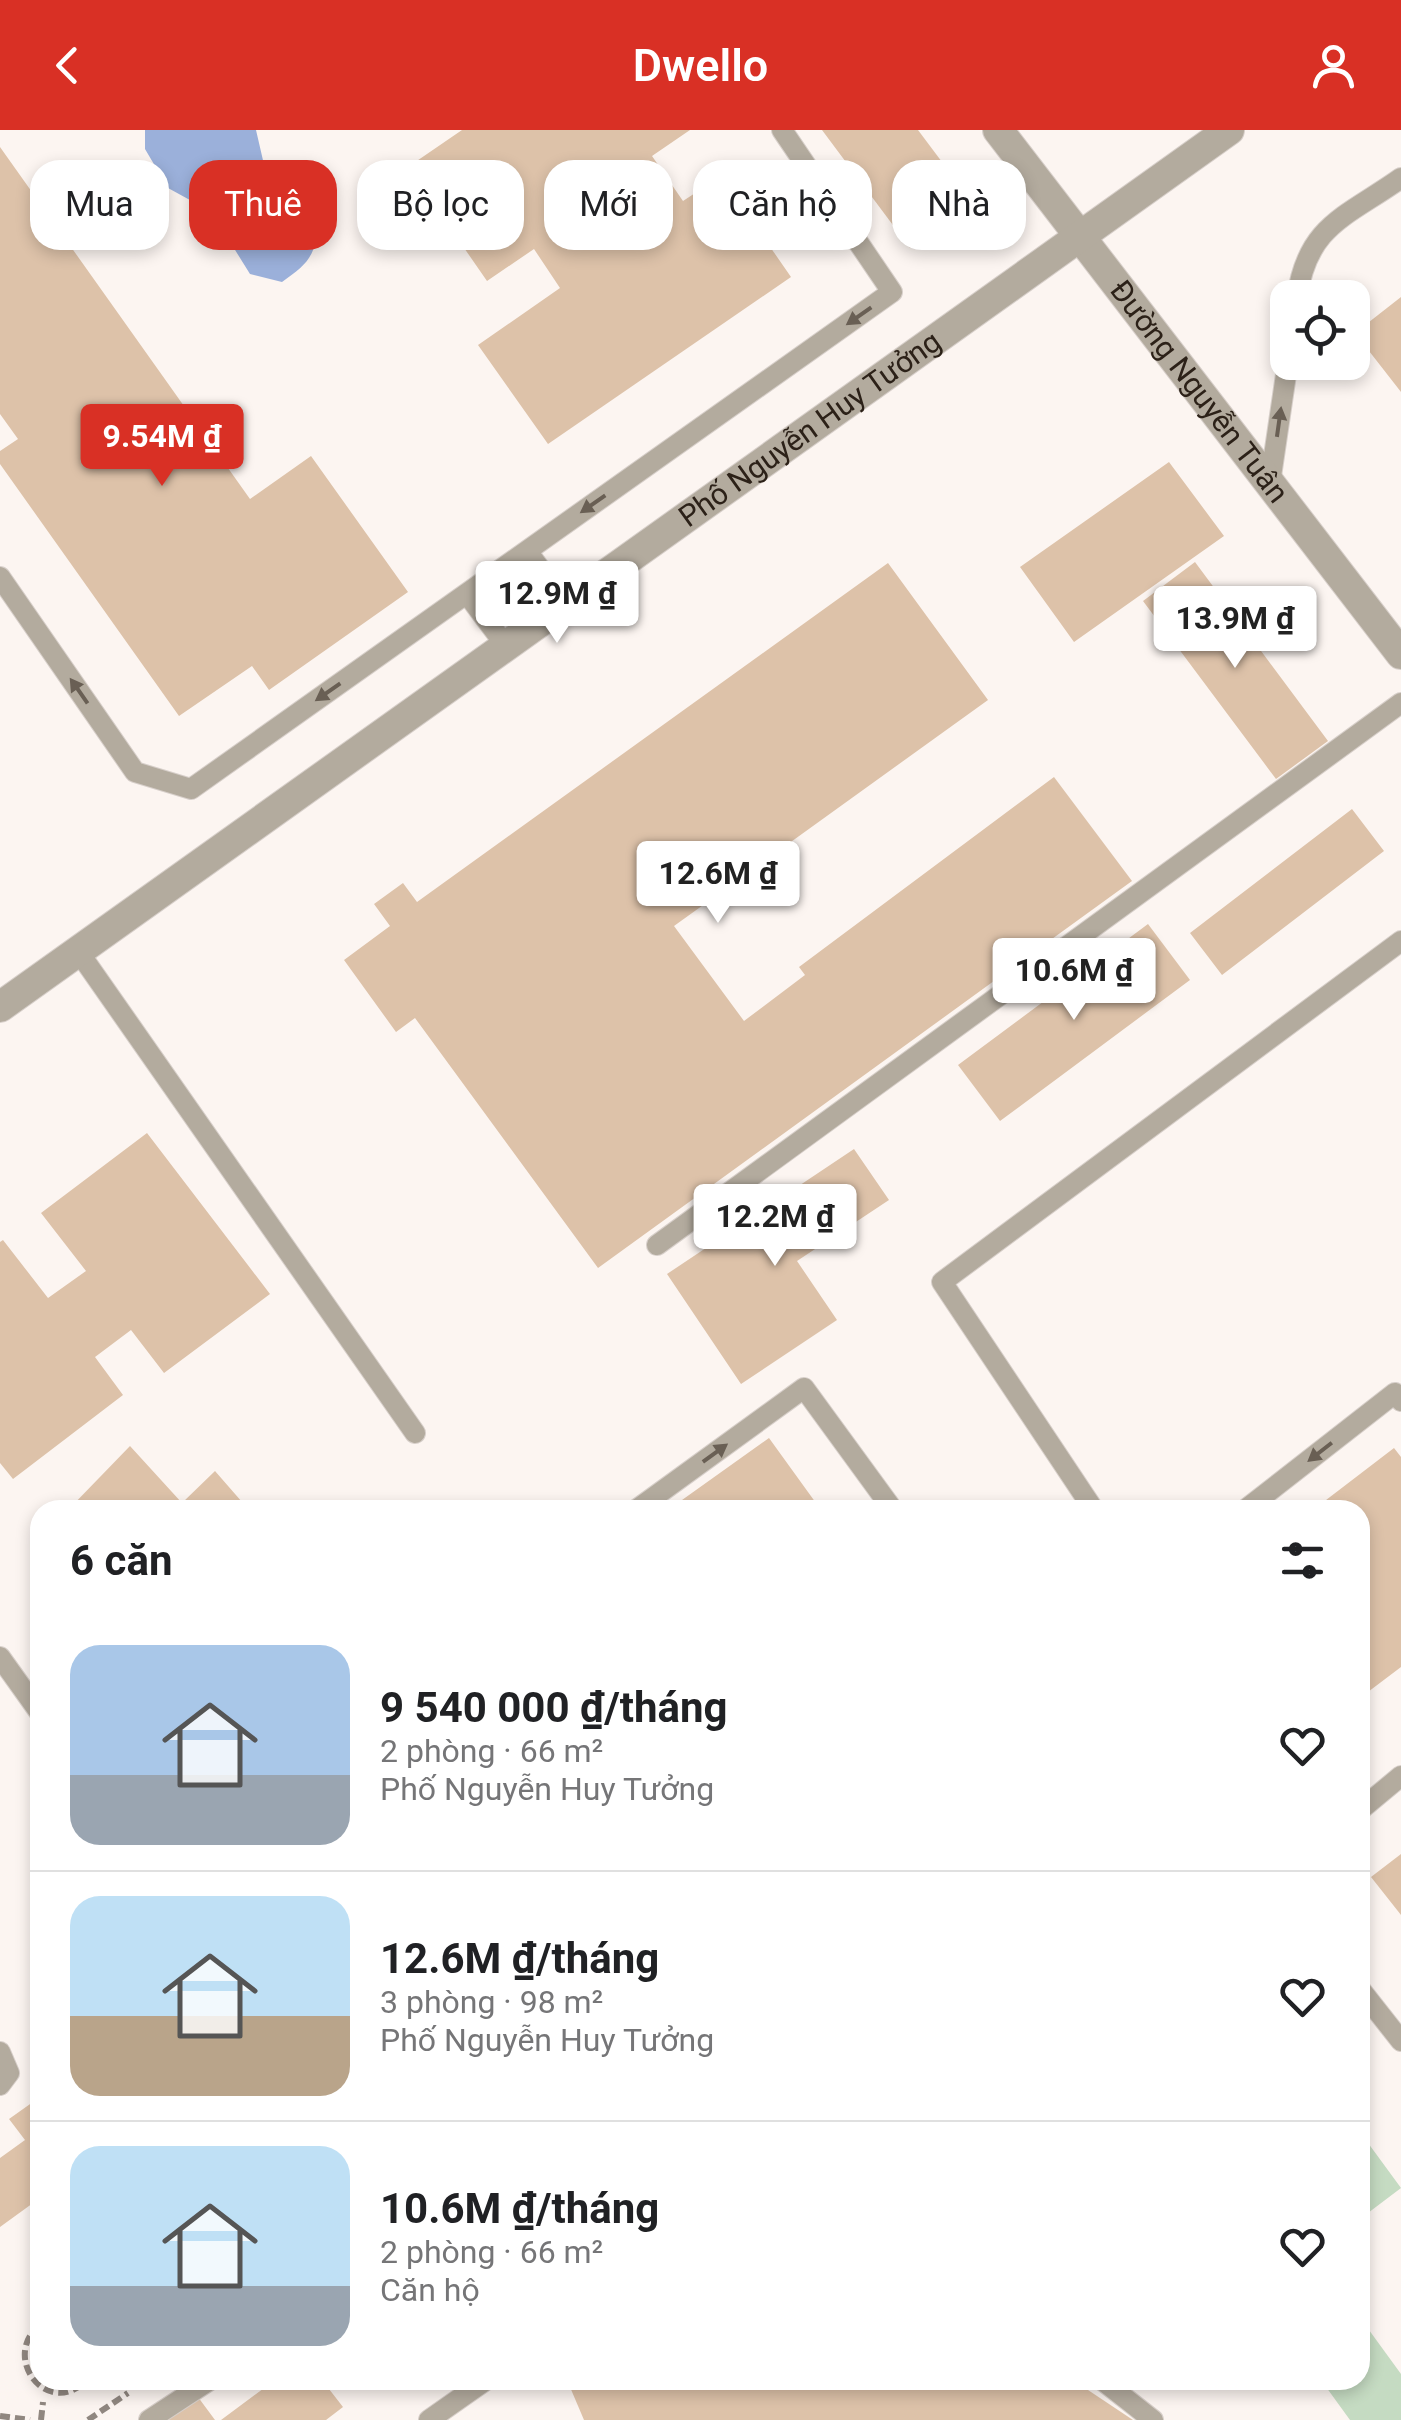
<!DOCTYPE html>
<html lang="vi">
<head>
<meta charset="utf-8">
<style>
  :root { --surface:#fff; --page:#f2f2f2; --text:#202124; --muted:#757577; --line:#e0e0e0; --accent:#d93025 }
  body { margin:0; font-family:Roboto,sans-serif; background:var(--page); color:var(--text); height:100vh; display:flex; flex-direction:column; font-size:38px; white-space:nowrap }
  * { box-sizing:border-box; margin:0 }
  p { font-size:32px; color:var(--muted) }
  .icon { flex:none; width:55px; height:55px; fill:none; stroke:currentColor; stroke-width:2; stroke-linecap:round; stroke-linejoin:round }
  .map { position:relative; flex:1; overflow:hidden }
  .drawer { position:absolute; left:30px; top:1370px; width:1340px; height:890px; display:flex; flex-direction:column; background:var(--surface); border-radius:30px; box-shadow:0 5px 15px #0003 }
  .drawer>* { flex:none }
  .guide { position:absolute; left:30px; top:30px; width:1342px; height:90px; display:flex; gap:20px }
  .tools { position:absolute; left:1270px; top:150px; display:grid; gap:20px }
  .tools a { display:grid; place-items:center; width:100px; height:100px; border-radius:20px; background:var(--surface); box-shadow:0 5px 15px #0003; font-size:50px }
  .price { position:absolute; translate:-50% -85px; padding:0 22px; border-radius:10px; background:#fff; color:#222; font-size:32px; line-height:65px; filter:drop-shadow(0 2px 5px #0008) }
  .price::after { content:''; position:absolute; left:50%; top:60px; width:30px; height:22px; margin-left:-15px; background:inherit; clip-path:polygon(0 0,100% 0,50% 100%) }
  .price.selected { background:var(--accent); color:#fff }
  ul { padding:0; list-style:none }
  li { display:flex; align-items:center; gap:30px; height:250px; padding:0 40px }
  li+li { border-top:2px solid var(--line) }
  li span { display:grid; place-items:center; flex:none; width:280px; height:200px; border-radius:30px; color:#555 }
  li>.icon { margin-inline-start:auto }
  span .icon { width:120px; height:120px; fill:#fffc; stroke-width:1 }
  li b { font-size:42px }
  h2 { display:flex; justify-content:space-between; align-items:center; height:120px; padding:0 40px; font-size:42px }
  .pill { padding:0 35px; border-radius:30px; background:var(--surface); box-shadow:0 5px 15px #0003; font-size:35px; line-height:90px }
  .pill.selected { background:var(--accent); color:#fff }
  header { display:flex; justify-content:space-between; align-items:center; height:130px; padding:0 40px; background:var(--accent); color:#fff; font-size:45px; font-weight:600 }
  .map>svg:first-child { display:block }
  .green { fill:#c5dbc2 }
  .water { fill:#9bb0da }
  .building { fill:#ddc2a9 }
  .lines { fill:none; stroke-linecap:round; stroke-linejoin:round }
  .service-casing { stroke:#d7cfca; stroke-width:22 }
  .tertiary-casing { stroke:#d7cfca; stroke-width:32 }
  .path { stroke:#908780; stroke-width:6; stroke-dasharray:10 5; stroke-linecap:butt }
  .service { stroke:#b3ab9e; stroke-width:20 }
  .tertiary { stroke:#b3ab9e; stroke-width:30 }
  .oneway { fill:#695f54 }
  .labels { text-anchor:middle; stroke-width:9; stroke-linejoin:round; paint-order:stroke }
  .street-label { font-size:30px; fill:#2c2118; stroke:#fff }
</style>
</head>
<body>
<header><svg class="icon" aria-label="back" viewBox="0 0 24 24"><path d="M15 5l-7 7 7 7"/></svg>Dwello<svg class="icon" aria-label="person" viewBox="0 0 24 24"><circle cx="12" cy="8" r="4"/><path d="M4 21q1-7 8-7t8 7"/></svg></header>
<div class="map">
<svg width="1401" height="2290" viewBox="0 0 1401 2290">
  <rect width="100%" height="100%" fill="#fcf5f1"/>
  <!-- green -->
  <path class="green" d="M1360,2002L1401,2058L1360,2089Z
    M1361,2189L1401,2244V2290H1350L1321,2250H1360Z"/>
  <!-- water -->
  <path class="water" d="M145,0H256L268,52L316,96C317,126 306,135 282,152L250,144L222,99L199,75L168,58L145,19Z"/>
  <!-- building -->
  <path class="building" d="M462,0H690L652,26L683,71L721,46L791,147L548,314L478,215L560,158L534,119L487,151L408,37Z
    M822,0H918L972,72L910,118Z
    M0,17L250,369L311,326L408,462L269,560L252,536L179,586L0,334V321L18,309L0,284Z
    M1401,167V262L1355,203Z
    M1169,332L1224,406L1074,512L1020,437Z
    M1195,432L1328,611L1276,649L1143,471Z
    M888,433L988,570L674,796L744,891L805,845L799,837L1054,647L1132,751L598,1138L415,888L396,902L344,830L390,796L374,774L403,753L417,772Z
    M1352,679L1384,721L1222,845L1190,803Z
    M1148,794L1190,850L1000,991L958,935Z
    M147,1003L270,1164L164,1243L131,1200L95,1227L123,1265L13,1349L0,1333V1112L3,1110L48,1168L86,1141L41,1083Z
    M854,1019L889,1070L797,1131L837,1190L741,1254L667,1144Z
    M769,1308L821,1380H668Z
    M130,1316L182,1373L215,1341L249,1380H68Z
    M1394,1318L1401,1327V1537L1360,1568V1380H1313Z
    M1401,1724V1785L1371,1747Z
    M40,1967V2068L0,2097V2028L25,2010L9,1989Z
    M275,2250H341L329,2259L343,2277L326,2290H221Z
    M567,2250H1073L1133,2290H584Z
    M198,2267L215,2290H167Z"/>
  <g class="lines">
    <!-- service casing -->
    <g class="service-casing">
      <path id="service" d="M1297,168C1307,95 1346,87 1401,48
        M1270,353L1288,231
        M527,421L565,473
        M0,447L135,642L191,659L892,162L782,0
        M467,464L506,516
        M78,821L415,1303
        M657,1115L1401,573
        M636,1380L804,1258L893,1380
        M1094,1380L942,1152L1401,811
        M1245,1380L1395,1263L1401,1271
        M0,1527L40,1583
        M1360,1680L1401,1646
        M1360,1859L1401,1911
        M0,1922L9,1943L0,1955
        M1102,2250L1153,2290
        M149,2290L210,2250
        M429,2290L486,2250"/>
    </g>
    <!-- tertiary casing -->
    <g class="tertiary-casing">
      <g id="tertiary">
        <path id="s1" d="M998,0L1401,524"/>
        <path id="s2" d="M0,877L1229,0"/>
      </g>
    </g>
    <!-- path -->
    <path class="path" d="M40,2195C0,2226 47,2290 87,2250
      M0,2286L30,2290
      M41,2290L43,2272
      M88,2290L128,2263"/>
    <!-- service -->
    <use href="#service" class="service"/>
    <!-- tertiary -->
    <use href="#tertiary" class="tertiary"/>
  </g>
  <!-- one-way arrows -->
  <defs><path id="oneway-solid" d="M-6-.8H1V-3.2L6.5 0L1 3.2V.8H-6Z" transform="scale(2.5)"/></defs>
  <g class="oneway">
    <use href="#oneway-solid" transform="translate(859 186) rotate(145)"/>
    <use href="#oneway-solid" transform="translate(1279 292) rotate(-82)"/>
    <use href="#oneway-solid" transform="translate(593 374) rotate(145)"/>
    <use href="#oneway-solid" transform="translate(79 561) rotate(-125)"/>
    <use href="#oneway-solid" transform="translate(328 562) rotate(145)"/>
    <use href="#oneway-solid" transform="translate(1320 1322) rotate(142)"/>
    <use href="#oneway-solid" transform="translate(715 1323) rotate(-36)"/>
  </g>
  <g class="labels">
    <!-- street labels -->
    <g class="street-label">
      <text dy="10" stroke="none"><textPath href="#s1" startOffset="330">Đường Nguyễn Tuân</textPath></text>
      <text dy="10" stroke="none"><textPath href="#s2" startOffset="995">Phố Nguyễn Huy Tưởng</textPath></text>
    </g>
  </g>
</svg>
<div class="tools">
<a><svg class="icon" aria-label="locate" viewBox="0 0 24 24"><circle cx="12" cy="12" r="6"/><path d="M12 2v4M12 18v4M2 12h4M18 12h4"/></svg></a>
</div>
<b class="price selected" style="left:162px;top:359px">9.54M ₫</b>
<b class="price" style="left:557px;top:516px">12.9M ₫</b>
<b class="price" style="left:1235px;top:541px">13.9M ₫</b>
<b class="price" style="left:718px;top:796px">12.6M ₫</b>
<b class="price" style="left:1074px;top:893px">10.6M ₫</b>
<b class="price" style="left:775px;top:1139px">12.2M ₫</b>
<div class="guide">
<a class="pill">Mua</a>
<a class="pill selected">Thuê</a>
<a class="pill">Bộ lọc</a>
<a class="pill">Mới</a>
<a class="pill">Căn hộ</a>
<a class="pill">Nhà</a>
</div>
<section class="drawer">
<h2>6 căn<svg class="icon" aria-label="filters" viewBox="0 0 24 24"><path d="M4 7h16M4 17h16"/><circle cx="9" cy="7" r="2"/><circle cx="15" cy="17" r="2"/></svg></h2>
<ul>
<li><span style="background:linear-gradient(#a9c7e8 65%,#9aa5b1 0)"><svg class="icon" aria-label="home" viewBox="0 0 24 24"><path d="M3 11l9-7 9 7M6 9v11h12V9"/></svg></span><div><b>9 540 000 ₫/tháng</b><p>2 phòng · 66 m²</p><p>Phố Nguyễn Huy Tưởng</p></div><svg class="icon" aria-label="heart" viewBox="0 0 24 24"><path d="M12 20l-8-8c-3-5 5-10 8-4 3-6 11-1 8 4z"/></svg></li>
<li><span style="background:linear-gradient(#bfe0f5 60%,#b9a48a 0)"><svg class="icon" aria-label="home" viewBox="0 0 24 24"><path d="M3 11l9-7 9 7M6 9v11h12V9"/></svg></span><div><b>12.6M ₫/tháng</b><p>3 phòng · 98 m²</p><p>Phố Nguyễn Huy Tưởng</p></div><svg class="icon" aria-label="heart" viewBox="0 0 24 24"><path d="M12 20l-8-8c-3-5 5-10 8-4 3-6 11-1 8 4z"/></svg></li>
<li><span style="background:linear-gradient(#bfe0f5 70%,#9aa5b1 0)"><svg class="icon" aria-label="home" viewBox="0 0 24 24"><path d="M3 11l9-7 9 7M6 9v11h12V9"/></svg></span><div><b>10.6M ₫/tháng</b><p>2 phòng · 66 m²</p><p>Căn hộ</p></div><svg class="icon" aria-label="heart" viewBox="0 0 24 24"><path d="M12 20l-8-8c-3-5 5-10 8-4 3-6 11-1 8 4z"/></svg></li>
</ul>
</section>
</div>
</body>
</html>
